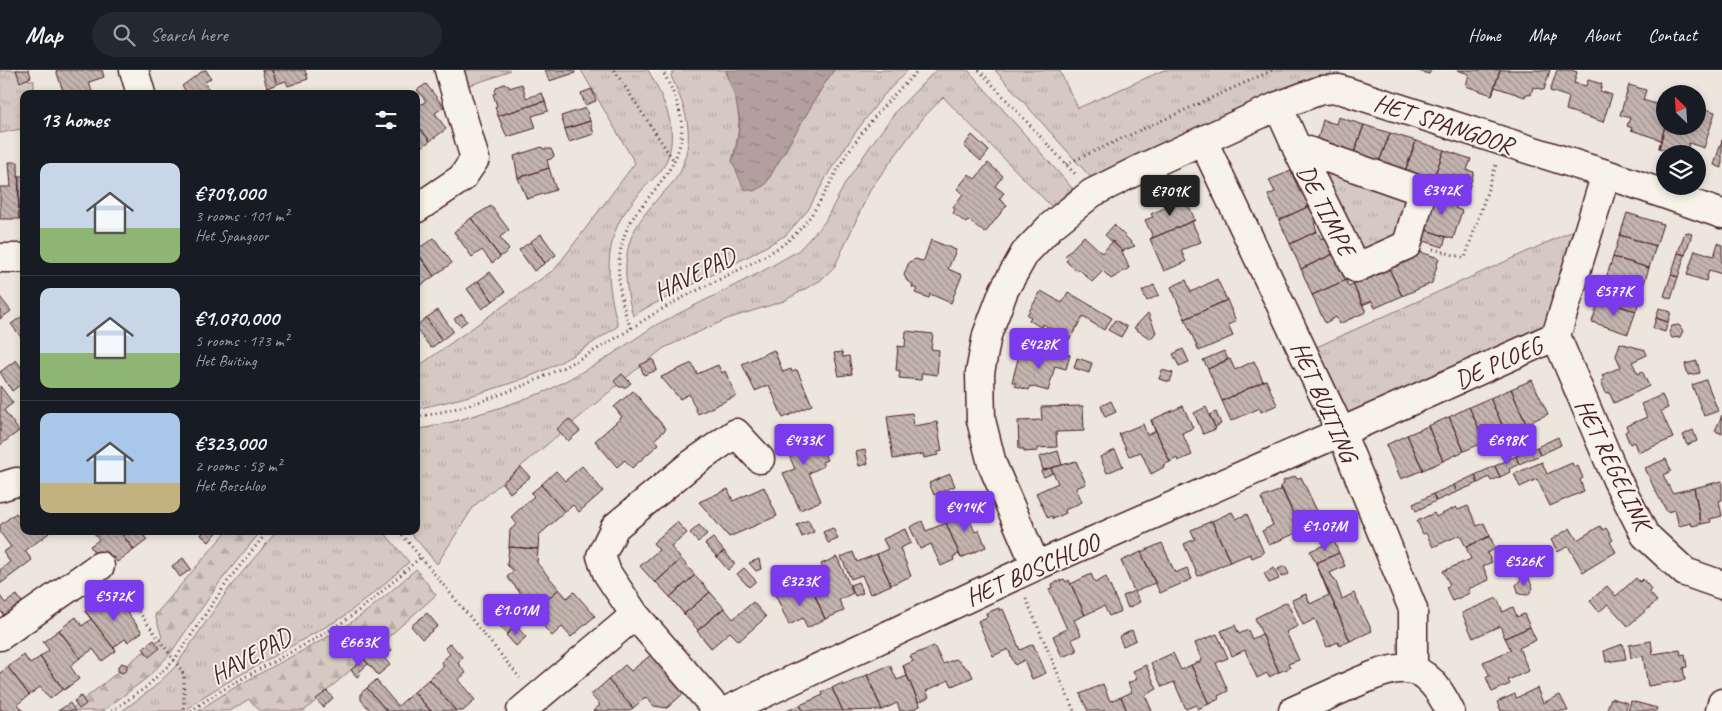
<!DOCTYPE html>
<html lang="en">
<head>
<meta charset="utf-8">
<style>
  :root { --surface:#171b24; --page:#242831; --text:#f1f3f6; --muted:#9ea1a6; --line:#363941; --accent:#7c3aed }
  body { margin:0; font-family:Caveat,sans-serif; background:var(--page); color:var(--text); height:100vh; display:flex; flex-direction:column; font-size:19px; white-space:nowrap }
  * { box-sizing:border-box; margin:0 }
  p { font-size:16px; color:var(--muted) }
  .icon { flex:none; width:28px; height:28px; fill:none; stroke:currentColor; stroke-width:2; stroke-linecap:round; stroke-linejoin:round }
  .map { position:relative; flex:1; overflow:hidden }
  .side { position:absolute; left:20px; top:20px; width:400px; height:445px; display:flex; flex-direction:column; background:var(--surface); border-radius:10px; box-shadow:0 2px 8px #0003 }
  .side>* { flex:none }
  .needle { width:32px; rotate:335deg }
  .controls { position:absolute; left:1656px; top:15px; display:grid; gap:10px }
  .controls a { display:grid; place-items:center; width:50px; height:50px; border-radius:50%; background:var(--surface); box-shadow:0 2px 8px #0003; font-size:25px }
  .price { position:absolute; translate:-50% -42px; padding:0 11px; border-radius:5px; background:var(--accent); color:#fff; font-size:16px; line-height:32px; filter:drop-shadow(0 1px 2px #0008) }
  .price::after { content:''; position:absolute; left:50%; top:30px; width:15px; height:11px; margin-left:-8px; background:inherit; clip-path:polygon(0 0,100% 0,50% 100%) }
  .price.selected { background:#222; color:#fff }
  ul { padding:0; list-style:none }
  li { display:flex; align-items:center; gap:15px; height:125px; padding:0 20px }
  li+li { border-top:1px solid var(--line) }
  li span { display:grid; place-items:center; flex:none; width:140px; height:100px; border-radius:10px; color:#555 }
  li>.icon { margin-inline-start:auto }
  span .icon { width:60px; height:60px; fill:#fffc; stroke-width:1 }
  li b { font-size:21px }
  h2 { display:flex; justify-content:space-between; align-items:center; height:60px; padding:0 20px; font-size:21px }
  header { display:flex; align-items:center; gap:30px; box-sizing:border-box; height:70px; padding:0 25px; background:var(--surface); border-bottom:1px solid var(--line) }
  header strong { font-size:24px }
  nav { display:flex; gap:28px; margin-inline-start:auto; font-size:18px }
  .search { width:350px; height:45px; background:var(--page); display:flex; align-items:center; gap:12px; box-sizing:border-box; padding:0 18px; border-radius:28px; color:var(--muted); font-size:19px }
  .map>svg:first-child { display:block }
  .grass { fill:url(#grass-tufts); stroke:#907476 }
  .forest { fill:url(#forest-firs); stroke:#907476 }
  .water { fill:url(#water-ripples); stroke:#896c6f }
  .building { fill:url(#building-back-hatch); stroke:#4a1f2b }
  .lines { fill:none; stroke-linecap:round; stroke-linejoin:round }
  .minor-casing { stroke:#4a1f2b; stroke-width:31 }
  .path { stroke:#4a1f2b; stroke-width:3; stroke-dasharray:1 4; stroke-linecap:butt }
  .minor { stroke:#f7f3e8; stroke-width:28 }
  .labels { text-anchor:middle; stroke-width:4; stroke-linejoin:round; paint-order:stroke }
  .street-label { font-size:25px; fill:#4a1f2b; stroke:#f7f3e8 }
</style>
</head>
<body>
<header>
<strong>Map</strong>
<div class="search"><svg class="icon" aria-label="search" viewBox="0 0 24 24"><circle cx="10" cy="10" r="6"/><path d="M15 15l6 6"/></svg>Search here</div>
<nav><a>Home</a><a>Map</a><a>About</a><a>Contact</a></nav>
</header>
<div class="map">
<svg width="1722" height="641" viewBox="0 0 1722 641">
  <defs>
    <pattern id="grass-tufts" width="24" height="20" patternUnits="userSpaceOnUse" patternTransform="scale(1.25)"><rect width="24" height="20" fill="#d5c9c2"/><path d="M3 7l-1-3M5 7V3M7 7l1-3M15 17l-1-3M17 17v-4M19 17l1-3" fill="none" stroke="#b8aca7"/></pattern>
    <pattern id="forest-firs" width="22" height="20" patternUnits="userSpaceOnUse" patternTransform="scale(1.25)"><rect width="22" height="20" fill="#d5c9c2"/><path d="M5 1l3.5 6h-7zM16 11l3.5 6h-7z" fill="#b8aca7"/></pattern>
    <pattern id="water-ripples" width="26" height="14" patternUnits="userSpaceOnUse" patternTransform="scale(1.25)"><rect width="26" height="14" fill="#b39f9d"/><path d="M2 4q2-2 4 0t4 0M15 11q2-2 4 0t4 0" fill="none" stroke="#948180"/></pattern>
    <pattern id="building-back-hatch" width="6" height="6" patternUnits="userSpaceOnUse" patternTransform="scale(1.25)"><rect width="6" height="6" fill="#c4b5b0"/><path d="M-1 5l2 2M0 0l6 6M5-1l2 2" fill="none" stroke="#a1938f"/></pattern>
  </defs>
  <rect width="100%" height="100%" fill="#ece6dd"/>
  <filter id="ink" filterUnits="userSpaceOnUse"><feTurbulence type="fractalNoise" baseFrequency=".02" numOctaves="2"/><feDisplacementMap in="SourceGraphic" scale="10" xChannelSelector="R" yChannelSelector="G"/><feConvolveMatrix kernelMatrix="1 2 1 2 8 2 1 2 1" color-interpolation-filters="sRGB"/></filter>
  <g filter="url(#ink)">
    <!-- grass -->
    <path class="grass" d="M0,0H19L23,8L34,11V24H24V56L21,59L0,63Z
      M455,0H510L498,6L460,18Z
      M581,0H648C664,29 681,62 665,94C660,104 649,112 642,120C632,133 620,146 615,162C604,194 610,225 618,256C593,273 566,291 538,303C499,319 457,330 416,339V298L555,199L635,93Z
      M674,0H726C727,9 732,17 735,26C742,48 738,69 732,91L765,115L823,16L834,0H908L882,27L855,63L829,102L808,140L786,165L751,185L646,238L633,246C626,221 622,194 631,168C637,152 649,139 659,127C666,120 674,112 679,104C682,100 683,94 684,90C695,60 683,33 671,6Z
      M936,0H968L1073,119L1069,121L1052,137L943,27L923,48L871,118L835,196L821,210L784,231L727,249L664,278L627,307L474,436L437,494L409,461H416V360L452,352L499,338L547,321L602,291L656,255L761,202L798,181L824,153L846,112L871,75L897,40Z
      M995,0H1059L1078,38L1164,0H1332L1328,10L1093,110Z
      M1308,89L1417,124L1405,172L1358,191Z
      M1577,159L1546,258L1340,349L1310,280Z
      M277,461H383L409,492L380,518L343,547L226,613L206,625L185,641H122L153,618L175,597L230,517Z"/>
    <!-- forest -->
    <path class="forest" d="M227,461H261L220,512L170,584L148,607L103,641H69L162,567L155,545Z
      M416,499L436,525L304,641H260L249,629L230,641H198C242,610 292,588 338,561C366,544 391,521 416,499Z"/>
    <!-- water -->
    <path class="water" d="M726,0H834L823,16L765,115L754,121L744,119L732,91L737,75L740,51L735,27Z"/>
    <!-- building -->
    <path class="building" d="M16,0H29L31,7L20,12Z
      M56,0H102L104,7L89,12L92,22L64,24Z
      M204,0H206L211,8L204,13L213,24H188L182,16Z
      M262,0H272L277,14L267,18Z
      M272,0H305L308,9L288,16L286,11L277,14Z
      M545,0H574L575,3L549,11Z
      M1415,0H1431L1429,4Z
      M1457,0H1500L1492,25L1466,16L1469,4Z
      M1500,0H1550L1544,20L1533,17L1531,25L1526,24L1525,27L1495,17L1492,25Z
      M1557,0H1571L1577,2L1574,13L1586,16L1588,10L1602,14L1600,21L1612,25L1603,52L1566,40L1569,27L1550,21Z
      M426,14L444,37L435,43L446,59L430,71L416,53V38L426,31L417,20Z
      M504,14L509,16V18L522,14L526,28L542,23L545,31L498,46L495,37L497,36L493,24L496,23L495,21L497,17Z
      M1629,15L1646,20L1643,30L1665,37V56L1659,78L1661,70L1631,60L1632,58L1627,56L1630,48L1620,45Z
      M592,19L596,31L585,35L581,23Z
      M545,31L548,41L532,46L536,58L507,67L498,46Z
      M1699,37L1715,42L1704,78L1689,73L1686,84H1678L1659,78L1665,56H1698Z
      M586,38L590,51L565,59L561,46Z
      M1338,47L1364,55L1351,91L1317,72L1323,50L1336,54Z
      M590,51L594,64L569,72L565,59Z
      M416,53L430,71L416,81Z
      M1364,55L1390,63L1379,92L1351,91Z
      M1390,63L1416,71L1403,107L1379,92Z
      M972,65L989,81L981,91L964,76Z
      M1722,70V98L1714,95Z
      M1416,71L1444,80L1431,115L1403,106Z
      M542,77L543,79H551L554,86L551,89L547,90L549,98L518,108L514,86Z
      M1444,80L1471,89L1467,100L1474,102L1465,131L1436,122L1438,117L1431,115Z
      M9,92H18L19,149H0V117H11Z
      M988,93L1003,106L995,116L1004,123L999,129L1007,135L985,163L969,150L966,153L953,143L955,140L953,137L963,124L957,119L969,104L975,109Z
      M549,98L556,120L527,129L518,108Z
      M1291,101L1300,122L1307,119L1314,134L1279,150L1268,125L1275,122L1269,110Z
      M19,106H24V149H19Z
      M1436,122L1458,128L1455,138L1462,141L1453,169L1417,157L1433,131Z
      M1184,125L1195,150L1150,169L1153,167L1145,150L1153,147L1151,144L1169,136L1167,132Z
      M1314,134L1321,150L1314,153L1317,161L1290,174L1279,150Z
      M491,136L509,160L500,167L509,180L500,187L471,148Z
      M1627,143L1663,154L1656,176L1620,165Z
      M471,148L500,187L492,193L482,180L472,187L454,162Z
      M1195,150L1192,152L1201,172L1181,180L1186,192L1164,201L1150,169Z
      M1114,155L1135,176L1122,181L1105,165Z
      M1424,159L1446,167L1443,177L1421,170Z
      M1317,161L1321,169L1328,166L1335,183L1301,199L1290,174Z
      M1685,162L1692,164L1685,185L1678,183Z
      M541,164L556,185L545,193L530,172Z
      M1620,165L1656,176L1649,198L1613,187Z
      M1084,166L1102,183L1113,171L1122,181L1129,198L1111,209L1103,201L1092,212L1079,199L1076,201L1066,191L1068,189L1065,186Z
      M434,168L452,193L434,206L416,180Z
      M931,170L956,180L948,199L962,205L951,233L930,224L929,228L915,223L917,219L912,217L913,214L907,211L904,205L909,192L916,189L922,191L924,190Z
      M530,172L545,193L534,201L519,180Z
      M1718,173L1722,175V204L1709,200L1706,211L1687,205L1695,180L1714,186Z
      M1409,181L1415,186L1417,181L1439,188L1432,213L1402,226L1386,192Z
      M416,182L434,206L416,219Z
      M1678,183L1685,185L1678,207L1671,205Z
      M1334,184L1337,193L1343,190L1348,203L1343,205L1346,210L1312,225L1301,199Z
      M1613,187L1649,198L1642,220L1606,208Z
      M1386,192L1402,226L1375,238L1372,231L1362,235L1353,214L1362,210Z
      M490,202L505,222L493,231L478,211Z
      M1671,205L1678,207L1671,229L1664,226Z
      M1606,208L1642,220L1636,241L1599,230Z
      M1217,209L1227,230L1185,249L1171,217L1186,210L1191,222Z
      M1346,210L1348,216L1353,214L1366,242L1339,254L1336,247L1325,253L1312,225Z
      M478,211L493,231L482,239L467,219Z
      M1154,215L1159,225L1147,231L1142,221Z
      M1041,221L1062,233L1068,222L1112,248L1104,260L1083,247L1069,270L1043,254L1042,258L1029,250L1031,247L1027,245Z
      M0,227L11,241L0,249Z
      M1227,230L1236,251L1228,255L1233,266L1199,281L1185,249Z
      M1599,230L1636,241L1628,264L1592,252Z
      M1659,238L1671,242L1668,252L1656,248Z
      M438,240L453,261L442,270L426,248Z
      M1148,243L1156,262L1151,269L1134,258Z
      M462,244L467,251L460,256L454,249Z
      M24,245V271L11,254Z
      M426,248L442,270L431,278L416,259V256Z
      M1656,248L1668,252L1665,262L1653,258Z
      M1115,250L1127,257L1121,267L1108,260Z
      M1679,255L1683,261L1680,267L1672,268L1669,262L1672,256Z
      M906,261L933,264L931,279L939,280L937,305L922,303L921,310L899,308L900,301L896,300L898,276L905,277Z
      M1620,273L1645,280L1647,285L1632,292L1638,304L1642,301L1649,316L1614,333L1609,322L1606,323L1601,311L1604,310L1602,305L1621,297L1616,286Z
      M1045,278L1070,285L1066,299L1055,296L1048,321L1030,316L1029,320L1015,316L1016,313L1012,312L1019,285L1042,291Z
      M1183,279L1189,292L1179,296L1173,284Z
      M774,280L783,302L791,299L792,302L797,300L812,335L783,348L769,315L755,321L742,294Z
      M1224,281L1228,289L1208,299L1203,290Z
      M842,282L843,287L849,286L852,304L839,306L834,283Z
      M1077,288L1092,293L1089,303L1074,298Z
      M653,289L657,300L644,305L640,295Z
      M1230,289L1235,300L1254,291L1263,311L1266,310L1222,331L1208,299Z
      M16,290L24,301V312L12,321L0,302Z
      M1697,291L1700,303L1688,305L1685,294Z
      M692,293L697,304L718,295L722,303L725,301L736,326L698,344L689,324L680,329L661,307Z
      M1162,300L1173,303L1170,312L1159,309Z
      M622,304L631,313L626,317H619L614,311Z
      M1266,310L1277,335L1261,342L1260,338L1231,351L1222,331Z
      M1532,310L1548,344L1526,354L1511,319Z
      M1706,310L1718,341L1704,346L1692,315Z
      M0,316L13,333L4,340L19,361L0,375Z
      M1511,319L1526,354L1506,363L1490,328Z
      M633,321L666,359L655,369L659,374L632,398L625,390L617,397L595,371L622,347L614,337Z
      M1662,325L1668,338L1661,341L1673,368L1638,383L1634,372L1630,374L1625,362L1628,360L1626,356L1647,347L1641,334Z
      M1490,328L1506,363L1485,372L1469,337Z
      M1111,331L1116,342L1105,347L1101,336Z
      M1083,336L1084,361L1056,362L1057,377L1038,378V381L1024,382V379H1019L1018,351L1042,350L1041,337Z
      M1183,336L1193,358L1182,363L1192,385L1178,391L1177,388L1170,392L1151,350Z
      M1206,337L1216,359L1203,364L1194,343Z
      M1469,337L1485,372L1464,381L1449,347Z
      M1216,342L1221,354L1215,357L1209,345Z
      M912,343L914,356L937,352L942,381L938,382V385L924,388L923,384L893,389L887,346Z
      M1722,345V364L1715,361Z
      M1449,347L1464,381L1443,391L1428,356Z
      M569,349L580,361L568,371L557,359Z
      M1151,350L1170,392L1163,395L1164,397L1151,404L1141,382L1129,386L1119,364L1143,354L1147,365L1155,361Z
      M811,356L827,390L822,392L824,396L809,403L821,431L800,440L783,403L795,399L782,369Z
      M1428,356L1443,391L1423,400L1407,365Z
      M1693,360L1697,371L1687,375L1683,365Z
      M1407,365L1423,400L1401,409L1386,375Z
      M1558,367L1561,375L1540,385L1537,377Z
      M1537,377L1540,385L1519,394L1516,386Z
      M865,380L868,394L859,396L856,382Z
      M1115,380L1123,396L1107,403L1100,387Z
      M1058,381L1062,395L1043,400L1039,387Z
      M1516,386L1519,394L1509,399L1510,402L1500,407L1495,396Z
      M1666,389L1671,401L1663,405L1672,423L1694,418L1701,454L1692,456L1691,453L1679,456L1675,440L1667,442L1654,418L1645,398Z
      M1076,391L1086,414L1076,418L1082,432L1065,440L1066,443L1053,449L1052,446L1048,448L1036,423L1058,413L1051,398Z
      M1542,392L1547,404L1572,393L1574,397L1578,396L1583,408L1580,410L1584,421L1550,436L1537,409L1520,417L1514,404Z
      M582,396L603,421L579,442L573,435L565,442L541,415L556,401L565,411Z
      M1495,396L1500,407L1491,411L1489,407L1478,413L1475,405Z
      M521,397L530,407L510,423L502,413Z
      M1051,398L1053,403L1044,407L1041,401Z
      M950,404L955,416L934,425L929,413Z
      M1475,405L1478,413L1457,422L1454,415Z
      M1295,406L1297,409L1301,407L1317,441L1314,443L1315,446L1298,454L1301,461L1281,416L1284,414L1283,411Z
      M1722,411V430L1719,431L1722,446L1710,449L1711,452L1701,454L1694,418Z
      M541,415L565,442L539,465L538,479L509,477L510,460L517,454L511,447L534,426L531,423Z
      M1454,415L1457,422L1436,431L1433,424Z
      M1280,416L1301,461L1269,475L1262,461L1273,455L1261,428L1281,420Z
      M764,417L777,446L729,467L699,432L728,419L733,431Z
      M1433,424L1436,431L1416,441L1413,434Z
      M962,433L975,462L979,460L986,477L961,488L946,453L955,449L951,439Z
      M1468,436L1477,456L1484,453L1490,466L1466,477L1460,465L1433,477L1426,463L1423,464L1417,451L1434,443L1436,447L1456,437L1458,440Z
      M1232,442L1236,449L1247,444L1264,483L1252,488L1250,484L1230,492L1212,451Z
      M16,443L24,454V461H47L49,463L25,481L32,490L0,514V500L10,492L3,482L11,477L0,462V455Z
      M808,450L814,462L802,467L797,455Z
      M922,451L926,461L946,453L961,488L959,484L953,487L954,490L941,496L931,474L920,479L910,457Z
      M1212,451L1230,492L1198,506L1184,474L1195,469L1191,460Z
      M677,452L687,463L671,477L681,489L655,513L640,496L659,480L653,473Z
      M699,455L707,464L698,472L690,463Z
      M1600,456L1603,460L1606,458L1613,470L1610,472L1616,482L1583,502L1568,476L1558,482L1551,470L1570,458L1577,470Z
      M833,458L838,469L828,473L823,462Z
      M905,459L911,473L900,478L911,506L891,515L877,484L888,479L883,469Z
      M93,461H120L134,480L117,492L114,487L103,495L90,476L99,470Z
      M120,461H150L144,466L147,470L134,480Z
      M204,461H218L209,472L201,465Z
      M1490,466L1495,479L1487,483L1492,492L1483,496L1489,510L1468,519L1470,523L1452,531L1446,517L1450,515L1443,501L1471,489L1466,477Z
      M713,468L724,481L717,487L705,474Z
      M1334,471L1339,483L1316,493L1310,481Z
      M1162,473L1175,503L1187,498L1192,509L1160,523L1141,482Z
      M509,477L538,479L537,493L559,519L532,543L524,534L527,531L507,507L514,501L507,495Z
      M724,481L735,494L728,500L717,487Z
      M853,482L857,492L877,484L891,515L870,524L862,505L851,509L841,487Z
      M1141,482L1155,513L1135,522L1140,532L1128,538L1123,526L1134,521L1121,491Z
      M1339,483L1345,496L1330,503L1336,512L1342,529L1354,523L1372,561L1350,571L1316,493Z
      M837,487L853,523L839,530L844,541L825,549L812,518L828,510L821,494Z
      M183,488L191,499L180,507L172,496Z
      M681,489L695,505L670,527L656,512L655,513Z
      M759,489L761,499L756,501L749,493Z
      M1316,493L1350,571L1339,576L1338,572L1327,577L1315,549L1303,555L1292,530L1306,524L1310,534L1329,525Z
      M1285,496L1289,504L1281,507L1278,499Z
      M744,498L756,511L749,517L737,504Z
      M1274,498L1279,509L1269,513L1264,503Z
      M1091,504L1095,513L1106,507L1121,541L1109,546L1104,536L1085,545L1071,514Z
      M695,505L710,522L684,544L670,527Z
      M1636,508L1640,512L1643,509L1651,519L1649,522L1657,531L1628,556L1608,534L1599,542L1590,531L1607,516L1616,526Z
      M1064,509L1066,512L1069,510L1085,545L1074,550L1081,565L1072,569L1077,581L1062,587L1053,566L1067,559L1049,519L1053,517L1052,514Z
      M1521,509H1529L1533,518L1528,525L1519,524L1516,515Z
      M858,512L863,523L855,526L850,515Z
      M790,517L794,526L812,518L825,549L807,558L803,548L789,555L775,524Z
      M559,519L567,528L574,522L595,546L571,567L562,557L552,566L532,543Z
      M710,522L724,538L697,561L698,560L684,544Z
      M17,525L24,535L5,547L0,540V526L5,533Z
      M1497,528L1503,542L1513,537L1517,547L1524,544L1530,557L1505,568L1500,556L1473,568L1462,543Z
      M102,529L108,537L118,530L142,562L128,572L125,569L114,577L116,581L85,541Z
      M753,532L766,547L739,571L730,562L711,578L697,561L724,538L733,549Z
      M1287,532L1298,556L1286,562L1299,590L1288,594L1290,598L1279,602L1255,548Z
      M999,538L1000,541L1003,539L1020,580L1033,574L1046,603L1032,609L1024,590L1015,595L1008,579L993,586L978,551L987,547L986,543Z
      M85,541L116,581L102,591L93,579L80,588L59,560L76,547L82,556L91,549Z
      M427,543L438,556L422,569L411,556Z
      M509,547L516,556L507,564L499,555Z
      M1235,555L1239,564L1248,560L1252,569L1262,564L1279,602L1269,607L1267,603L1257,608L1245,580L1232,586L1221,561Z
      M516,556L526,567L516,576L506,565Z
      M1530,557L1536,570L1519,578L1529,601L1508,610L1510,614L1492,622L1486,607L1490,606L1483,592L1511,580L1505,568Z
      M59,560L80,588L70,596L79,609L64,620L40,587L49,580L43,572Z
      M1132,560L1136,570L1123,576L1119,567Z
      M1217,564L1228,588L1216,593L1228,621L1218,626L1219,629L1209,634L1191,595L1202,591L1195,573Z
      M154,570L160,578L149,587L143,578Z
      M385,571L392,580L384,587L376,578Z
      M1651,571L1653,584L1680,580L1681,585L1685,584L1687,597L1683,598L1685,610L1648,616L1643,586L1631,588L1629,575Z
      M450,573L463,588L458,593L466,603L458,610L475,630L463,641H456L429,609L444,596L441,592L450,584L445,578Z
      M1623,574L1626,589L1606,592L1604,581Z
      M934,576L943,594L956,589L970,601L973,607L952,616L949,610L926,621L929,627L919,632L920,636L903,596L913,591L910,586Z
      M376,578L390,595L378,605L364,589Z
      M1173,583L1181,600L1191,595L1209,634L1198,639L1196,635L1186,639L1174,612L1162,617L1151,593Z
      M652,584L685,622L667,638L654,636L646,627L633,638L608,610L625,595L631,601Z
      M24,585L30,594L40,587L63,619L50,629L40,617L29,625L8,597Z
      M364,589L368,594L359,602L361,604L357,607L351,600Z
      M122,593L127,595V600L122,603L118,601V596Z
      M890,595L897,610L907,606L903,596L920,636L908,641H900L897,633L882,640L867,605Z
      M1146,595L1157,619L1145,625L1152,641H1127L1121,627L1132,622L1128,613L1137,609L1133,601Z
      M8,597L29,625L18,634L23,641L0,640V603Z
      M867,605L882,640L843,641L832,618L842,613L843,616Z
      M429,609L456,641H431L414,622Z
      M376,610L398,636L414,622L431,641H387L367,618Z
      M608,610L633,638L629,641H593L600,635L591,625Z
      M1103,614L1110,631L1121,627L1127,641H1088L1080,624Z
      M367,618L387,641H371L361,630V623Z
      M832,618L843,641H803L800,635L823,625L822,622Z
      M1537,618L1543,633L1560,625L1568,641H1501L1497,632L1515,624L1516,628Z
      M327,621L333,628L323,637L316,629Z
      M81,626L86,634L79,639L74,631Z
      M1611,628L1628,633L1625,641L1607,639Z
      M1631,631L1657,638L1656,641H1628Z
      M70,633L75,641H58Z
      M800,635L803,641H787Z"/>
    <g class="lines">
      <!-- minor casing -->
      <g class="minor-casing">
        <path id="minor" d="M134,0L141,24
          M1278,36L1300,85L1356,198L1407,175L1422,121L1302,79H1297
          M1203,71L1341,362L1413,539V600
          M416,139L462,108L475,89L449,0
          M0,188H24
          M1556,266L1617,410L1645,465L1685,502L1722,515
          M0,417L16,412L24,413
          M1036,496L992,394L981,350L980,303L987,265L1004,220L1025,183L1051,156L1092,123L1140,99L1278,36L1321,20L1339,19L1606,104L1722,144
          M0,566L100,496
          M521,641L635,545
          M718,641L635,545L607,503L601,486L615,457L689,396L736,363L760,389
          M726,641L1036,496L1341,362L1556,266L1606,104
          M1293,641C1313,632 1333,623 1353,614C1401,593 1424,587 1450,641
          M1720,641L1722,633"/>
      </g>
      <!-- path -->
      <path class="path" d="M614,0L674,91
        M979,0L1075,104
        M1066,94L1273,0
        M1433,179L1465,188L1496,95
        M631,258C615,222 612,173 638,141C655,118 676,99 681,69C685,44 673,21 662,0
        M416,347C485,335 546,309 606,274C626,263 644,249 664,238C702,216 744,200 781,176C813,154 825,119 845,87C866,55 891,26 919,0
        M399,461L520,608
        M116,515L131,531L182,601L184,608V641
        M1026,529L1074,641
        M112,641L145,618L175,589L230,508L268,461
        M191,641C236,608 288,586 335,557C367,537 393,511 421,487"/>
      <!-- minor -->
      <use href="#minor" class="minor"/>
    </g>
  </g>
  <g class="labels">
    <!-- street labels -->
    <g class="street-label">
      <text transform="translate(1444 53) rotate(18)" y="9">HET SPANGOOR</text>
      <text transform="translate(1327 140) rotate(63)" y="9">DE TIMPE</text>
      <text transform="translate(694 203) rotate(-27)" y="9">HAVEPAD</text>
      <text transform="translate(1498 292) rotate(-24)" y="9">DE PLOEG</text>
      <text transform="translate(1325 331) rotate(66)" y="9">HET BUITING</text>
      <text transform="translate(1614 394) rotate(64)" y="9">HET REGELINK</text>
      <text transform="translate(1032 499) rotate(-24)" y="9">HET BOSCHLOO</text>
      <text transform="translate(250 585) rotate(-29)" y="9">HAVEPAD</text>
    </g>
  </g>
</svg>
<div class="controls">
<a><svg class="needle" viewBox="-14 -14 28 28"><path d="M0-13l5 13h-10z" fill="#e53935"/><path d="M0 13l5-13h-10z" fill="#9ea1a6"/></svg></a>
<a><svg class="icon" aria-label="layers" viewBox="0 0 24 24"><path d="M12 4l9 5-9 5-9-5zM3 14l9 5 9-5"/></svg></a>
</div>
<b class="price" style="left:1442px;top:146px">€342K</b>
<b class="price selected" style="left:1170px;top:147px">€709K</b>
<b class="price" style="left:1614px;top:247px">€577K</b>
<b class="price" style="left:1039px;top:300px">€428K</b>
<b class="price" style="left:804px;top:396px">€433K</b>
<b class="price" style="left:1507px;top:396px">€698K</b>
<b class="price" style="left:965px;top:463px">€414K</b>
<b class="price" style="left:1325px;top:482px">€1.07M</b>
<b class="price" style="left:1524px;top:517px">€526K</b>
<b class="price" style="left:800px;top:537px">€323K</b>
<b class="price" style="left:114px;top:552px">€572K</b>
<b class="price" style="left:516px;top:566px">€1.01M</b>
<b class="price" style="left:359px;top:598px">€663K</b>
<section class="side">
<h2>13 homes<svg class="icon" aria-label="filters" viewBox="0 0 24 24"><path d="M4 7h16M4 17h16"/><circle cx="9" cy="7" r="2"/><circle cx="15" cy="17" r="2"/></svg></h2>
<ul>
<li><span style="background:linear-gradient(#c9d6e8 65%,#8fb573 0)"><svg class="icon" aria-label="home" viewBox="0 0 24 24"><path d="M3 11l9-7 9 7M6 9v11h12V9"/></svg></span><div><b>€709,000</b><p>3 rooms · 101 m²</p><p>Het Spangoor</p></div></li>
<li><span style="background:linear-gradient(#c9d6e8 65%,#8fb573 0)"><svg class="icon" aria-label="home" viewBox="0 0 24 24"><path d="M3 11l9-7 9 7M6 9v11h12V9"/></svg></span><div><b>€1,070,000</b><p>5 rooms · 173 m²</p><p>Het Buiting</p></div></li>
<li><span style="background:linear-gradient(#a9c7e8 70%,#c2b280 0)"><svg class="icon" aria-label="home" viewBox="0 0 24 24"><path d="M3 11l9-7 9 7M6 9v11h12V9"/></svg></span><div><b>€323,000</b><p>2 rooms · 58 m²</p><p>Het Boschloo</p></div></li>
</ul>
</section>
</div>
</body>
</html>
